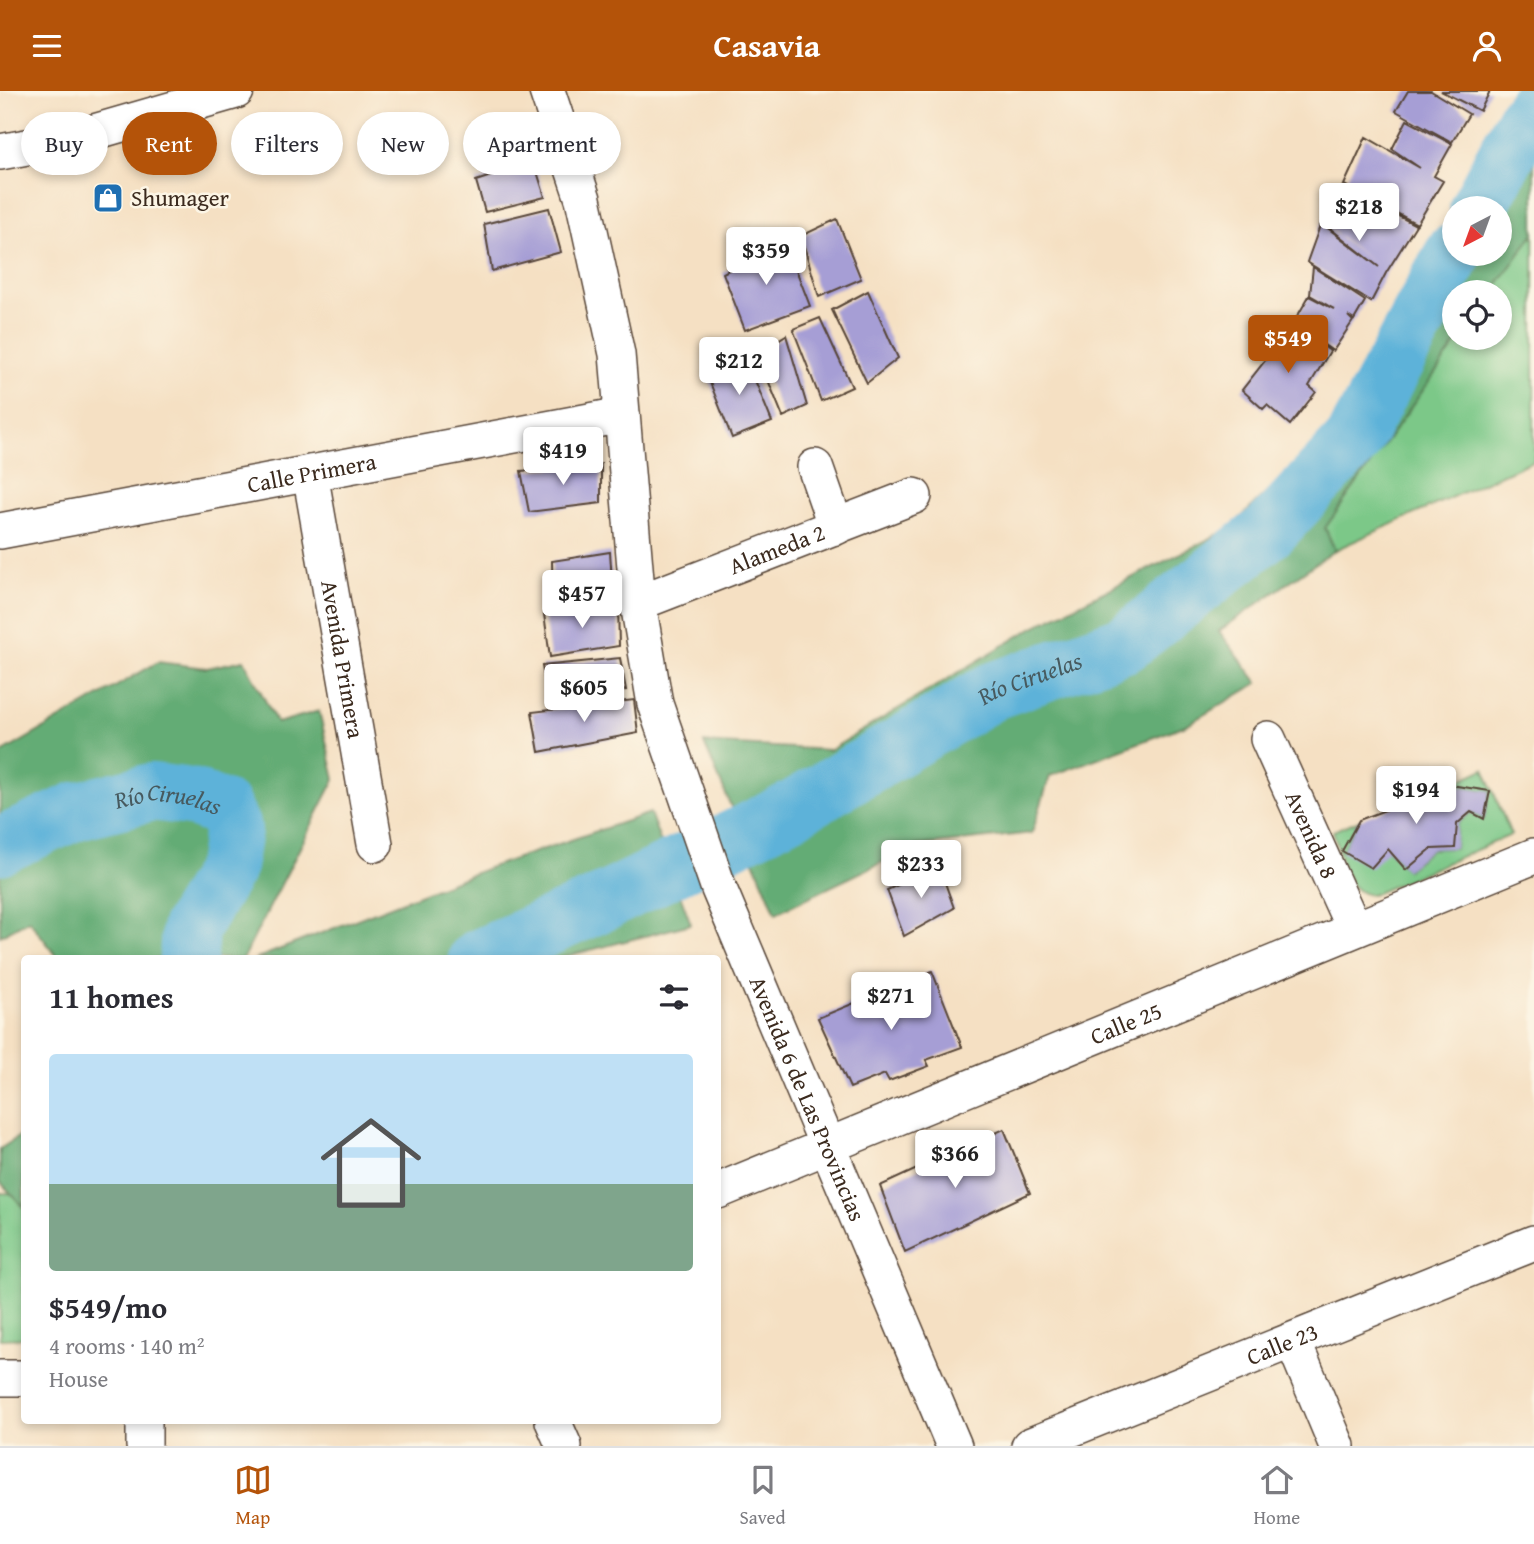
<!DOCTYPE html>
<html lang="en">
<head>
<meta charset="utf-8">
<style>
  :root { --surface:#fff; --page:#f2f2f3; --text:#2b2b33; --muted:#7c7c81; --line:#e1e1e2; --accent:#b45309 }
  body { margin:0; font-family:"Gentium Book Plus",serif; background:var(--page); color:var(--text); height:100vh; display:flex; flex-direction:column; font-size:26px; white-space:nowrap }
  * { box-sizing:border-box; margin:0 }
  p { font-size:23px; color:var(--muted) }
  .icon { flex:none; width:38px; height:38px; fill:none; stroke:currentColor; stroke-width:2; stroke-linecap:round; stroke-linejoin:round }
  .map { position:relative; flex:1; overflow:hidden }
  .sheet { position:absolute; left:21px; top:864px; width:700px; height:469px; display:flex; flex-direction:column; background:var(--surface); border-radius:7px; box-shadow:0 4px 10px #0003 }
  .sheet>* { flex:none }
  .top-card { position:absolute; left:21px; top:21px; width:700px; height:63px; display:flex; gap:14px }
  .needle { width:46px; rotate:221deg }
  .controls { position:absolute; left:1442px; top:105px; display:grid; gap:14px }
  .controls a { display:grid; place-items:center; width:70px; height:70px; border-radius:50%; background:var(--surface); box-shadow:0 4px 10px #0003; font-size:35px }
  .price { position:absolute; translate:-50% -60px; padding:0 16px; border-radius:7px; background:#fff; color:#222; font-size:23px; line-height:46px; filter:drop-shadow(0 2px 4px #0008) }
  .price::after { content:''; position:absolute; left:50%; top:42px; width:21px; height:16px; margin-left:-10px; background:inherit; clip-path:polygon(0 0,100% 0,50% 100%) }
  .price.current { background:var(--accent); color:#fff }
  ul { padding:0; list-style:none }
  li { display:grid; align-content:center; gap:14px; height:371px; padding:0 28px }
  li+li { border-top:2px solid var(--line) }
  li span { display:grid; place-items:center; height:217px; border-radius:7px; color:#555 }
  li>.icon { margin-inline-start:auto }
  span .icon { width:126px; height:126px; fill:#fffc; stroke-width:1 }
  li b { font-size:30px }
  h2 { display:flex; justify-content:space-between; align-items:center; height:84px; padding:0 28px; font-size:30px }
  .chip { padding:0 24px; border-radius:32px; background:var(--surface); box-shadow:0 4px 10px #0003; font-size:24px; line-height:63px }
  .chip.current { background:var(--accent); color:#fff }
  header { display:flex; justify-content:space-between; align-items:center; height:91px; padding:0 28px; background:var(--accent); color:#fff; font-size:32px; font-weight:700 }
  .dock { display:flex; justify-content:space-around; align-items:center; height:98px; border-top:2px solid var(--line); background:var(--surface); font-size:19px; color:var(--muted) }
  .dock a { display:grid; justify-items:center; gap:4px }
  .dock .current { color:var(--accent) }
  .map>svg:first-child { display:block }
  .green { fill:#7bc888; stroke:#5b7953; stroke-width:2 }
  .forest { fill:#64ac74; stroke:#506b49; stroke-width:2 }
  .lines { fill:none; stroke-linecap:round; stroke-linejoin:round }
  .river { stroke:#5db2d9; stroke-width:58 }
  .building { fill:#a69ed5 }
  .minor-casing { stroke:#574537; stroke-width:38 }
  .minor { stroke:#fff; stroke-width:35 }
  .labels { text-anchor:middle; stroke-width:5; stroke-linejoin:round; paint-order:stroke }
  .poi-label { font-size:23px; fill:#3b2a1e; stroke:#fcf5e5; text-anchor:start }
  .street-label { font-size:23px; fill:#3b2a1e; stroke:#fcf5e5 }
  .water-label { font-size:24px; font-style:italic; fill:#475a5f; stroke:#fcf5e5 }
</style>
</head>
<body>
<header><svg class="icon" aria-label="menu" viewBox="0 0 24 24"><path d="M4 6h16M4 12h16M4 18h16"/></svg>Casavia<svg class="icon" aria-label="person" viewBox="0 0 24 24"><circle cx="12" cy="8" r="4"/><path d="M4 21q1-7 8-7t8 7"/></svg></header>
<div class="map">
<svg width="1534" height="1355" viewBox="0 0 1534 1355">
  <rect width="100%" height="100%" fill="#fcf5e5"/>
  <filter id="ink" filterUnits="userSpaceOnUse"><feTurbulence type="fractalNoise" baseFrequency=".0143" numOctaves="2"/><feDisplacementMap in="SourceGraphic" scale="14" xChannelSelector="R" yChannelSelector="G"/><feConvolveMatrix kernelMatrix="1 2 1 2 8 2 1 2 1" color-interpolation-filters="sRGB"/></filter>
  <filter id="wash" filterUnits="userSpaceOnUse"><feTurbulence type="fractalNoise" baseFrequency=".00686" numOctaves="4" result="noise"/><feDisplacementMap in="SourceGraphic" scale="28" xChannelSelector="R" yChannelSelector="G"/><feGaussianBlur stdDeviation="1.57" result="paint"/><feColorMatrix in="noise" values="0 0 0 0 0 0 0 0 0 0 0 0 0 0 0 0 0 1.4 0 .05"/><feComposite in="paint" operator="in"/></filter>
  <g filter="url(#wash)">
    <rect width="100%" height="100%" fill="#f5e0c3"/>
    <!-- green -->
    <path class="green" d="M1534,142V369L1335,459L1325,437L1460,247H1500V201H1492Z
      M1484,678L1511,744L1372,804C1344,803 1340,762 1333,740L1359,729L1342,760L1388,758L1407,779L1431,758L1455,757L1457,733L1471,721L1484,728L1490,700L1450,694Z
      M0,1102L24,1103V1247L0,1248Z"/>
    <!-- forest -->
    <path class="forest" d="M1529,0H1534V142L1492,201H1454V247H1460L1325,437L1335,459L1219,540L1258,592L1186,634L1050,685L1032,742L916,755L776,822L704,652L830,659L1034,536L1229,438L1339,332L1454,131V163H1500V117H1462Z
      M244,569L277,632L319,620L335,688L243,868H59L29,829L0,845V663L158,571L207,577Z
      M650,722L691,833L556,868H255L488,777Z
      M24,1042V1116L0,1091V1058Z"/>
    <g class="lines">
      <!-- river -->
      <g class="river">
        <path d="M1478,117L1524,30L1534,17"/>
        <path id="s1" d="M0,755L76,720L152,701L191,706L223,718L233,739L227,776L190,838L188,868"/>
        <path id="s2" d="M477,868L610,808L792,719L993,600L1125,553L1270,439L1353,350L1454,161"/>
      </g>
    </g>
    <g id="blocks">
      <!-- building -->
      <path class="building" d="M1408,0H1431L1469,23L1452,51L1396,20Z
        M1441,0H1490L1480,20Z
        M1407,29L1452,53L1434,85L1443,90L1417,133L1344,94L1366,46L1420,77L1392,58Z
        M534,71L545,106L485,121L476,90Z
        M1342,96L1416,134L1386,182L1371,211L1307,171L1321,132L1379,176L1322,131Z
        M549,117L561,161L492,180L484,133Z
        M837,128L861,188L819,206L801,145Z
        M785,150L810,215L745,239L723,182Z
        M1313,176L1365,210L1354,229L1348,225L1353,230L1333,260L1293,233L1309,205L1334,218L1310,204Z
        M868,200L898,267L867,292L832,219Z
        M820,227L852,296L821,310L793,238Z
        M1293,234L1330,260L1309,295L1316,301L1290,334L1267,314L1263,318L1242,299Z
        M786,244L807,315L783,326L757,262Z
        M746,267L772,331L732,347L705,279Z
        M601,373V412L529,421L521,380Z
        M610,461L613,506L553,512L552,470Z
        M618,513L619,555L550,566L544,523Z
        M620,567L626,599L547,606L542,575Z
        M634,609L638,642L539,661L532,621Z
        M1450,694L1490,700L1484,728L1471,721L1457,733L1455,757L1431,758L1406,779L1388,758L1371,777L1342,760L1359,729Z
        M939,775L954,817L904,845L887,799Z
        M932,880L962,956L926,969L929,975L889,990L885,983L850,997L818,927Z
        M1004,1038L1030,1102L905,1161L880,1095Z"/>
    </g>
  </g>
  <g filter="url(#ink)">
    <use href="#blocks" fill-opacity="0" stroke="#574537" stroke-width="2"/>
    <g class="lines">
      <!-- minor casing -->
      <g class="minor-casing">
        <g id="minor">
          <path id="s3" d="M547,0L583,108L617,263L638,512L655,613L719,798L954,1355"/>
          <path d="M0,61L70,48L236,0"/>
          <path d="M815,376L836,436"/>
          <path id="s4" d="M310,382L375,753"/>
          <path id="s5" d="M0,440L622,324"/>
          <path id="s6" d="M638,512L914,405"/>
          <path id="s7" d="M1268,648L1354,838"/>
          <path id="s8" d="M718,1100L1534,765"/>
          <path d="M1293,1250L1337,1355"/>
          <path d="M0,1287H24"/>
          <path d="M553,1330L564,1355"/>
          <path d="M144,1355V1330"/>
          <path id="s9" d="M1029,1355L1534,1152"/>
        </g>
      </g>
      <!-- minor -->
      <use href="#minor" class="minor"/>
    </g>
  </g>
  <!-- icons -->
  <defs>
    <g id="shop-square" transform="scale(1.575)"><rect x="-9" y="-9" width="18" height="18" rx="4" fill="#1f6fb2" stroke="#fcf5e5"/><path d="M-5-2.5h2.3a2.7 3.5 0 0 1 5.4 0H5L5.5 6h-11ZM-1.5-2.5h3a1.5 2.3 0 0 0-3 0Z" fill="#fff"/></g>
  </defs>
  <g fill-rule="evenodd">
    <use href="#shop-square" x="108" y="107"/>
  </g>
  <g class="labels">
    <!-- poi labels -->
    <g class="poi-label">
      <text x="131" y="115">Shumager</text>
    </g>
    <!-- street labels -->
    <g class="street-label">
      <text dy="8" stroke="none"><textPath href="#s5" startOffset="317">Calle Primera</textPath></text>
      <text dy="8" stroke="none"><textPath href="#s6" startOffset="149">Alameda 2</textPath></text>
      <text dy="8" stroke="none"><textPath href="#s4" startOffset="189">Avenida Primera</textPath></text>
      <text dy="8" stroke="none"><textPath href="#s7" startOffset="105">Avenida 8</textPath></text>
      <text dy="8" stroke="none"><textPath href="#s8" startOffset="441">Calle 25</textPath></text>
      <text dy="8" stroke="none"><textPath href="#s3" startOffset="1048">Avenida 6 de Las Provincias</textPath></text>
      <text dy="8" stroke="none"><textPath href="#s9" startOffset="273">Calle 23</textPath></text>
    </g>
    <!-- water labels -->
    <g class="water-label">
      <text dy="8" stroke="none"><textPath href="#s2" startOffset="621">Río Ciruelas</textPath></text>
      <text dy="8" stroke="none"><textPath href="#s1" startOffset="178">Río Ciruelas</textPath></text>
    </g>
  </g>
</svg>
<div class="controls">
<a><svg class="needle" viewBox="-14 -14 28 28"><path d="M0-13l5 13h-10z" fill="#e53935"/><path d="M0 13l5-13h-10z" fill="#7c7c81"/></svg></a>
<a><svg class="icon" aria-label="locate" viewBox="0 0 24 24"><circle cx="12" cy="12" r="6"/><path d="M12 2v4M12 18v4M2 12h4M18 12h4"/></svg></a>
</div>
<b class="price" style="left:1359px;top:152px">$218</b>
<b class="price" style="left:766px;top:196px">$359</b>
<b class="price current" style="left:1288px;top:284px">$549</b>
<b class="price" style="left:739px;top:306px">$212</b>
<b class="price" style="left:563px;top:396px">$419</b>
<b class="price" style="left:582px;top:539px">$457</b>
<b class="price" style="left:584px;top:633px">$605</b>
<b class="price" style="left:1416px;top:735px">$194</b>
<b class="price" style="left:921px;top:809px">$233</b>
<b class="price" style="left:891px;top:941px">$271</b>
<b class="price" style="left:955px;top:1099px">$366</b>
<div class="top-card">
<a class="chip">Buy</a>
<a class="chip current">Rent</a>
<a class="chip">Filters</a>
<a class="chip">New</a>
<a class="chip">Apartment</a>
</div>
<section class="sheet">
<h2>11 homes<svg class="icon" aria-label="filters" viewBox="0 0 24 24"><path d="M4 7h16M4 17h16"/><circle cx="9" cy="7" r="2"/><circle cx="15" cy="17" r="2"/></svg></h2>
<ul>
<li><span style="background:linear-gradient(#bfe0f5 60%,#7fa58c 0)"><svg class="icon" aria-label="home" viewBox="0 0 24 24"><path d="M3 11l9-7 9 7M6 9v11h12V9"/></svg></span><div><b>$549/mo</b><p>4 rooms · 140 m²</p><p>House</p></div></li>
</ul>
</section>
</div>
<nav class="dock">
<a class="current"><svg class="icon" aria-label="map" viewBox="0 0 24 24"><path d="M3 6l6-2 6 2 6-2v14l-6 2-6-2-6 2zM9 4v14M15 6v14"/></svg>Map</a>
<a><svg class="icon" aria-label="saved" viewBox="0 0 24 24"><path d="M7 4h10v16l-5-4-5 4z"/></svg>Saved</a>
<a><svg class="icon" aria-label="home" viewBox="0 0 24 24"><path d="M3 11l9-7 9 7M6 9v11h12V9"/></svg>Home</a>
</nav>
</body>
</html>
